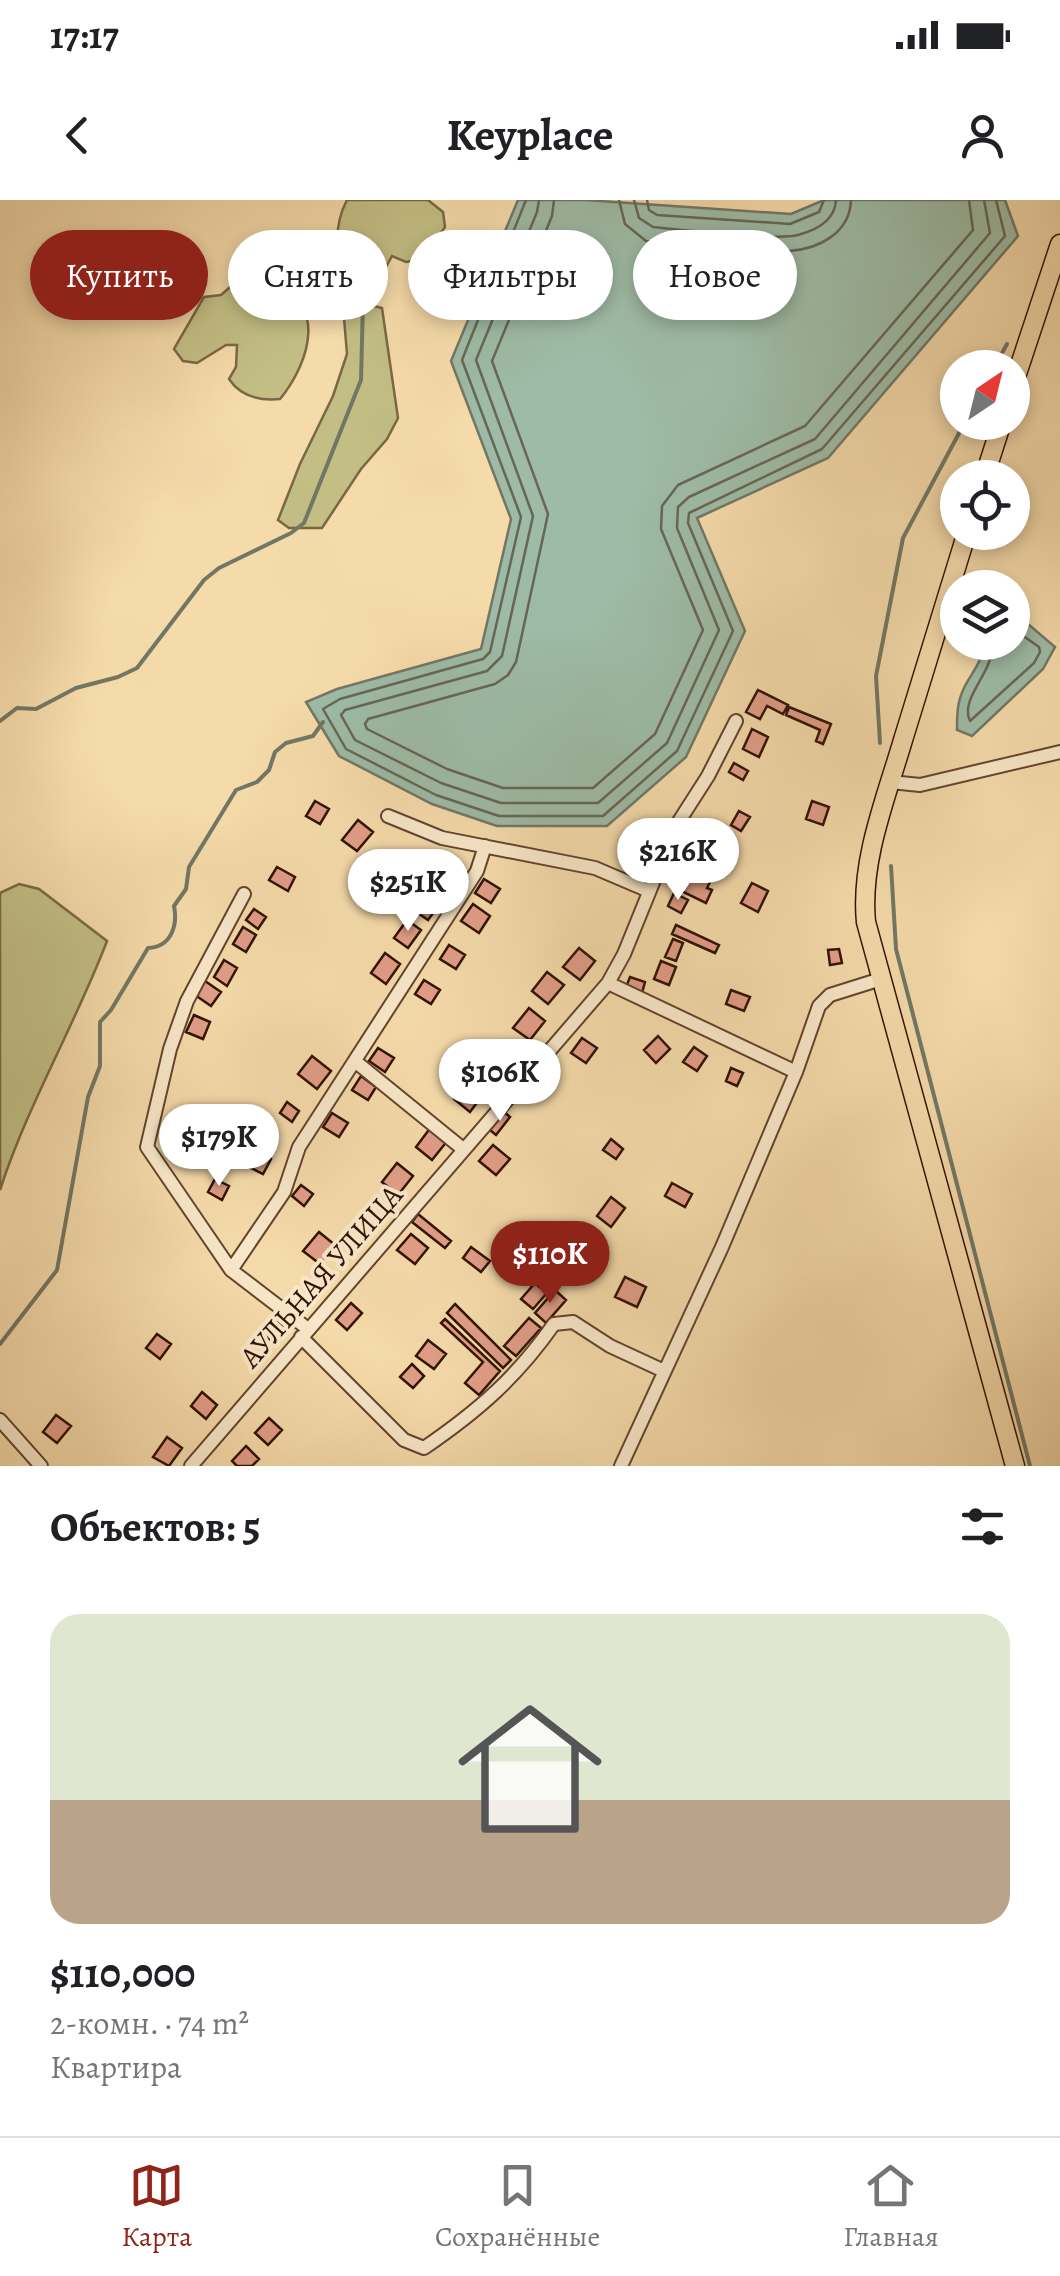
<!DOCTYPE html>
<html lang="ru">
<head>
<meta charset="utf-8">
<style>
  :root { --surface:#fff; --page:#f6f6f6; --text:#202124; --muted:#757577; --line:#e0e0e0; --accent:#8f2418 }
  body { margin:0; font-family:Alegreya,serif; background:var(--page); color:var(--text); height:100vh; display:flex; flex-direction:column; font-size:38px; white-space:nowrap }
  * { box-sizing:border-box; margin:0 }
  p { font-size:32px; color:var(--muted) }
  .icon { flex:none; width:55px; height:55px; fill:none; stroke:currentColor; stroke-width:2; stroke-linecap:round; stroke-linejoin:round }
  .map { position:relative; height:1266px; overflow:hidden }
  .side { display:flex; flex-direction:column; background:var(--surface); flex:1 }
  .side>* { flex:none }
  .top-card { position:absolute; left:30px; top:30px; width:1000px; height:90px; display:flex; gap:20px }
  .needle { width:65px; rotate:35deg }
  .tools { position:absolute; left:940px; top:150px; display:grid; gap:20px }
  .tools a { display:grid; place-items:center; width:90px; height:90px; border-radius:50%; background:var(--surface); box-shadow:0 5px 15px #0003; font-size:50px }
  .price { position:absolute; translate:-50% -85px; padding:0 22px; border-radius:35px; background:#fff; color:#222; font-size:32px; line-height:65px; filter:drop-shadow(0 2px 5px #0008) }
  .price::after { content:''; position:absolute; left:50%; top:60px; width:30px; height:22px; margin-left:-15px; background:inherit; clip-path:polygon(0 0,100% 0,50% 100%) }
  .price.active { background:var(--accent); color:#fff }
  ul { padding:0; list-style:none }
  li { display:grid; align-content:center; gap:20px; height:530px; padding:0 50px }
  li+li { border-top:2px solid var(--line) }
  li span { display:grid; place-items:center; height:310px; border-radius:30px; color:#555 }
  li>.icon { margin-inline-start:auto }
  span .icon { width:180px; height:180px; fill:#fffc; stroke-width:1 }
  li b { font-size:42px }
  h2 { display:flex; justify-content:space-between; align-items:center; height:120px; padding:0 50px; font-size:42px }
  .tag { padding:0 35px; border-radius:45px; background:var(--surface); box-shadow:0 5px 15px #0003; font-size:35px; line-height:90px }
  .tag.active { background:var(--accent); color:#fff }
  .status { display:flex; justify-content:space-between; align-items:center; height:70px; padding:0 50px; background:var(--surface); direction:ltr }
  .status svg { height:28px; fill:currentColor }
  header { display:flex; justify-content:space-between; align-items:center; height:130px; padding:0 50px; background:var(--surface); font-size:45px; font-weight:600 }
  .tab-bar { display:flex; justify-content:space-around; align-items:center; height:140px; border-top:2px solid var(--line); background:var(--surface); font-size:28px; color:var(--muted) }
  .tab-bar a { display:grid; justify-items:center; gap:5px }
  .tab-bar .active { color:var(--accent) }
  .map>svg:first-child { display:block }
  .green { fill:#c2be84; stroke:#7a6844; stroke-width:2.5 }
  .water { fill:#9dbba6; stroke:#727765; stroke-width:2.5 }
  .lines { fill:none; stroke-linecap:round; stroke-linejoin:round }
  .shore { stroke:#676655; stroke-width:2.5 }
  .stream { stroke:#727765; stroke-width:4 }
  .building { fill:#e19e87; stroke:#311204; stroke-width:2.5 }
  .minor-casing { stroke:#62442e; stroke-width:16 }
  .major-casing { stroke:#311204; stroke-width:21 }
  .minor { stroke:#f8e7c8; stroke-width:12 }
  .major { stroke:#f5daaa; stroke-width:18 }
  .labels { text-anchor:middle; stroke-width:8; stroke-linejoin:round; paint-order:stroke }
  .street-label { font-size:30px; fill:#311204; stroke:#f8e7c8 }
</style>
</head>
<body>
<div class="status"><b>17:17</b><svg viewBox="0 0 49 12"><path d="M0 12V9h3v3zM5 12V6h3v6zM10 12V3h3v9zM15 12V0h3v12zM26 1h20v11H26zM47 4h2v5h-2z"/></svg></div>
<header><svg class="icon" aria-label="back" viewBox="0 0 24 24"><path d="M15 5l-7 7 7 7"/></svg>Keyplace<svg class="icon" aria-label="person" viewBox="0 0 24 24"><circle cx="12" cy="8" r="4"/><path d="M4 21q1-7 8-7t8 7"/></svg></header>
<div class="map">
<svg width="1060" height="1266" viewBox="0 0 1060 1266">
  <rect width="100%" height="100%" fill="#f5daaa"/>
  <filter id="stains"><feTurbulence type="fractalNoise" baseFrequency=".002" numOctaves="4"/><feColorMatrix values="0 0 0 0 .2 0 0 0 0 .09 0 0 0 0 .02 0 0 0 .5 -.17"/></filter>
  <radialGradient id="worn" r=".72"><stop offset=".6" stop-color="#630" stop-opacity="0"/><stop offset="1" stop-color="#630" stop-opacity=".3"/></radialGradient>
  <!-- green -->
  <path class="green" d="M347,0H428L443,12L445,27L423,59L406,62L392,56L375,87L361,90L345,84C334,59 334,24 347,0Z
    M238,80C245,83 253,87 260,88C268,90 276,87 283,90C328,113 304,170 280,199C259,201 241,197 229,179L236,167L237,145H226L197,163L183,161L174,149L204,97L221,95Z
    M349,100L382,108L398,218L387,239L361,269L322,328H289L278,320L300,264L333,196L347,154L343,106Z
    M19,684L39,689L107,741C75,825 28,904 0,990V693Z"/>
  <!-- water -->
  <path class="water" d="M518,0H585L791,14L824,0H1005L1018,36L828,258L697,318L745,431L686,557L607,626H497L432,604L339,556L306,502L337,489L481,449L511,319L451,161Z
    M1013,417L1027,423L1055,447L1043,469L972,536L957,530C957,515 957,502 964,488C972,471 983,463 983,443L1012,442Z"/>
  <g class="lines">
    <!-- shore -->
    <path class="shore" d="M526,0L462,160L521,317L490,452L483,459L340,499L323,509L346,549L436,595L499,616H603L677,551L733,431L688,323L689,313L822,249L1005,36L996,0
      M539,0L537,12L476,160L533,316L502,456L487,471L345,510L341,515L355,540L441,583L501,603H598L667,543L719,430L677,328L678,307L689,297L815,239L990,33L984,0
      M554,0L552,16L492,161L548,314L516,462L508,475L495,484L368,519L365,524L367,529L447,569L503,588H593L655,534L703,430L661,329L662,306L678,285L805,226L973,30L969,0
      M619,0L625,24L646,41L789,51C819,49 850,33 851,0
      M634,0L639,18L653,27C681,30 776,41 798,35C817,30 835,21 836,0
      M647,0L649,10L657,15L790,24L819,12L824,0
      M993,442C994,473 959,498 970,521L1034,463L1040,452L1039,447L1012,428"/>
    <!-- stream -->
    <path class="stream" d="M994,168L1007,144
      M0,521L17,508L36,509L76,488L118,477L137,468L204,380L219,368L291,333L304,323L361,180L363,102
      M880,543L876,476L903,338L965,222
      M891,666L896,749L1030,1266
      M0,1144L57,1070L88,897L100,866V822L111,810L148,748C171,747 178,726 174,706L186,689L189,667L236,590L257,582L269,570L275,552L286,543L313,536L323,522"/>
  </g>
  <!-- building -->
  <path class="building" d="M758,490L788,505L783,514L767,506L760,519L746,512Z
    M789,507L831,524L823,544L816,541L820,530L786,515Z
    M752,529L768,537L759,557L743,549Z
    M734,563L748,571L743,580L729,572Z
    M315,601L329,609L320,624L306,616Z
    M812,601L829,607L823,625L806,619Z
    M739,611L750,617L741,631L731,625Z
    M358,620L373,632L357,651L342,640Z
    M688,661L714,674L707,688L712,690L706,703L675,688Z
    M277,667L295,677L288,691L269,680Z
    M484,679L500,689L491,703L475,693Z
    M432,680L449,691L428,720L412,709Z
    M752,683L768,691L758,712L741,703Z
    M674,693L688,700L681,713L668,706Z
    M473,704L490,716L479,733L461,721Z
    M254,709L266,717L258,729L246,720Z
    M407,720L421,730L408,748L394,738Z
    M676,725L719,745L715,753L672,734Z
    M243,727L256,735L246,752L233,744Z
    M673,739L683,743L676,761L665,757Z
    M449,745L465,755L456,769L440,759Z
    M579,748L595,761L580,780L563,767Z
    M839,749L842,763L830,765L828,750Z
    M385,753L400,764L386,784L371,773Z
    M224,760L237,768L227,786L214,777Z
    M661,761L676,767L669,785L654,779Z
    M547,772L564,785L548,804L532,791Z
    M630,777L645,782L642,793L626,787Z
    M424,780L440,790L431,804L415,794Z
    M205,781L221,792L211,806L195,795Z
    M731,790L750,797L744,811L726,804Z
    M529,808L545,821L530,840L513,828Z
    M194,815L210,822L203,839L186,832Z
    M658,836L670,849L656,863L644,850Z
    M582,838L597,848L586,863L571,853Z
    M495,844L512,857L496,876L480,863Z
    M694,847L707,856L697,871L683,862Z
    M378,848L394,858L385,872L369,861Z
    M312,856L331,871L317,889L298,874Z
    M550,860L555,863L528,896L524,893Z
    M731,868L743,873L737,886L726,881Z
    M361,876L376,887L368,900L352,890Z
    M469,879L485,892L470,912L454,899Z
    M287,902L299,911L292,922L280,913Z
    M504,912L510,917L496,935L490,930Z
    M332,913L348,923L339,937L323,927Z
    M431,927L448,940L432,960L416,947Z
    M611,939L623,949L616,959L603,950Z
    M493,945L510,959L496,975L479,961Z
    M254,950L271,959L263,974L247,966Z
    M397,963L413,976L398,995L382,982Z
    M215,979L229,986L222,1000L208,992Z
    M672,983L692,994L685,1007L665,996Z
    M301,985L313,994L304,1006L292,996Z
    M611,997L625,1008L611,1027L597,1016Z
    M418,1014L451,1041L445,1048L412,1022Z
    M533,1023L552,1036L544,1047L526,1034Z
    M319,1032L335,1045L320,1064L303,1051Z
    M411,1034L428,1048L415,1064L397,1050Z
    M521,1043L533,1053L526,1061L514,1051Z
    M471,1047L490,1061L481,1072L463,1058Z
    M625,1077L646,1087L637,1107L615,1097Z
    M535,1083L547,1093L533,1109L521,1099Z
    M555,1090L566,1100L546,1123L535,1113Z
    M351,1103L362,1113L347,1130L336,1120Z
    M455,1104L511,1160L503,1168L447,1113Z
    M273,1118L284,1128L273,1142L261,1133Z
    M529,1118L541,1128L516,1156L504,1146Z
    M445,1119L500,1171L479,1195L465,1183L483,1162L441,1123Z
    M157,1134L171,1144L160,1159L146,1148Z
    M428,1140L446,1154L434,1169L416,1156Z
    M412,1164L424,1176L413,1188L400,1177Z
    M202,1192L217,1205L206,1219L191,1206Z
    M56,1215L71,1226L57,1243L43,1232Z
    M269,1218L282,1230L268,1245L255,1233Z
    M167,1237L182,1248L169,1266L153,1257Z
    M246,1246L259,1259L252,1266H237L232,1261Z"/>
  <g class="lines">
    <!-- minor casing -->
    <g class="minor-casing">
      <path id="minor" d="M736,521L708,576L676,626L624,754L608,783L796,872
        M891,582L920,585L1060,552
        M388,616L442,638L595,668L649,691
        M356,862L463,949
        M231,1070L147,947L170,849L187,801L244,694
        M308,1129L231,1070L284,992L299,947L477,671L485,646
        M301,1137L404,1240L424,1248C478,1211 516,1178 554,1124L573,1122L610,1146L664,1171
        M0,1220L41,1266
        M191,1266L608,783
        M621,1266L722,1047L796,872L819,806L830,795L881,779"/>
    </g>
    <!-- major casing -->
    <g class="major-casing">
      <path id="major" d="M1012,189L1060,44
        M984,278L1002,222
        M967,332C945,402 924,471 903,540C886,598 860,661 866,722L1015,1266"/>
    </g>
    <!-- minor -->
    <use href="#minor" class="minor"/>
    <!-- major -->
    <use href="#major" class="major"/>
  </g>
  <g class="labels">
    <!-- street labels -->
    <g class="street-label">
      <text transform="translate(321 1076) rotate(-49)" y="10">АУЛЬНАЯ УЛИЦА</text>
    </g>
  </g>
  <rect width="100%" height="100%" filter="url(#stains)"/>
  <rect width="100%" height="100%" fill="url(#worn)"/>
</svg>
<div class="tools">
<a><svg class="needle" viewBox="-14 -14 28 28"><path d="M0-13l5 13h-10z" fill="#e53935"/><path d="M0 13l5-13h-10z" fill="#757577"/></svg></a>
<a><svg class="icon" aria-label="locate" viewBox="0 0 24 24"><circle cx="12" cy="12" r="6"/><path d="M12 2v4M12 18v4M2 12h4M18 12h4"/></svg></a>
<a><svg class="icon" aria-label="layers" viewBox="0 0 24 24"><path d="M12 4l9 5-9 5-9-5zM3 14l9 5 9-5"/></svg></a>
</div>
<b class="price" style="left:678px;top:703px">$216K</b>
<b class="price" style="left:408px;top:734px">$251K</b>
<b class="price" style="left:500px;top:924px">$106K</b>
<b class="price" style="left:219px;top:989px">$179K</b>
<b class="price active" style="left:550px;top:1106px">$110K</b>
<div class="top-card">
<a class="tag active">Купить</a>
<a class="tag">Снять</a>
<a class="tag">Фильтры</a>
<a class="tag">Новое</a>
</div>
</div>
<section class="side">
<h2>Объектов: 5<svg class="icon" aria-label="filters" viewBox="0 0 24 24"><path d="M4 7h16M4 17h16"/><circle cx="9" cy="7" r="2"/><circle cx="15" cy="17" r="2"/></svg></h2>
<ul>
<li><span style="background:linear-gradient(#dfe7d0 60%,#b9a48a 0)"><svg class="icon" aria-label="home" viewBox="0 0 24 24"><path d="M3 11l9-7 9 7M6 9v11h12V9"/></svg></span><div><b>$110,000</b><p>2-комн. · 74 m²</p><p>Квартира</p></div></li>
</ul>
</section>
<nav class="tab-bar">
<a class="active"><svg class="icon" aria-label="map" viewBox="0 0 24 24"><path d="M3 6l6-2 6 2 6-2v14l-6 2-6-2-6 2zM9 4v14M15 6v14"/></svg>Карта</a>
<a><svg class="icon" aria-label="saved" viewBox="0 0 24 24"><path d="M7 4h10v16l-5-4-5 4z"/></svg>Сохранённые</a>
<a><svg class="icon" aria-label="home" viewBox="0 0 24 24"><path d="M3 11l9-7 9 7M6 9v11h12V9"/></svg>Главная</a>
</nav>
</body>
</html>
